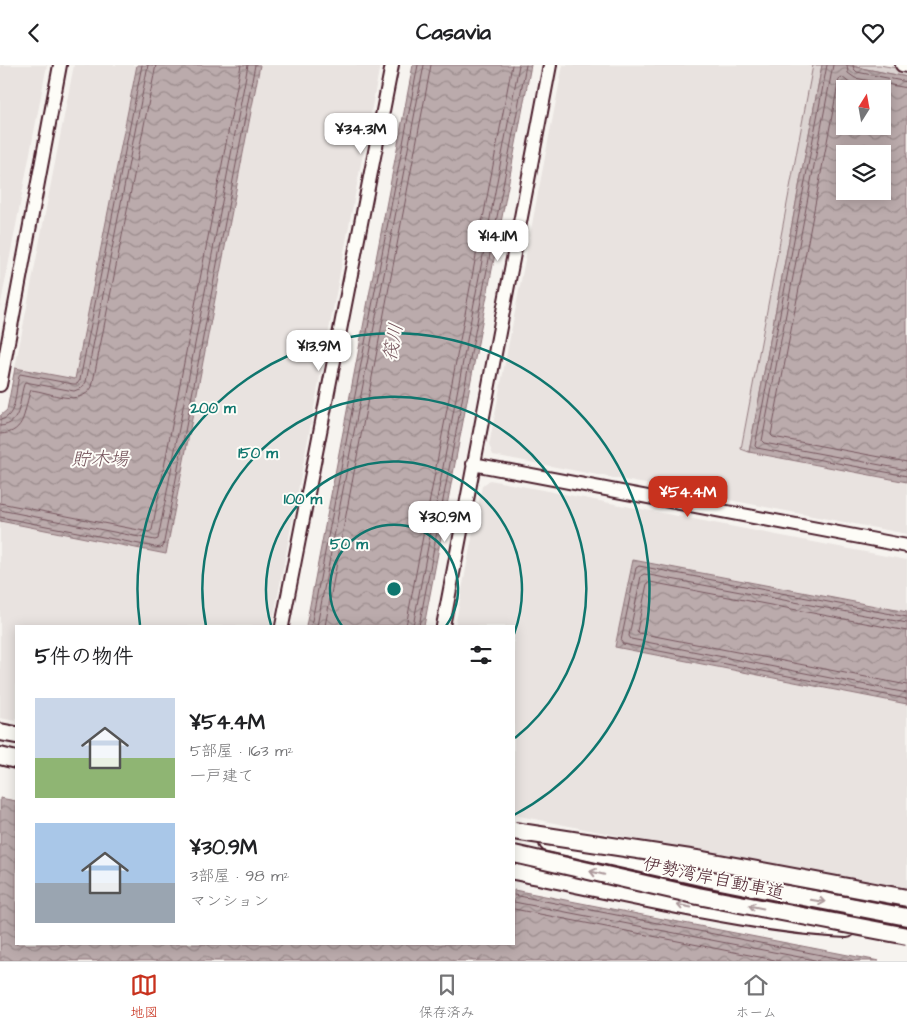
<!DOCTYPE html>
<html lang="ja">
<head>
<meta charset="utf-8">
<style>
  :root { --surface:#fff; --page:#f6f6f6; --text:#202124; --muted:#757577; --line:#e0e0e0; --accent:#c8321e }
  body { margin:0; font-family:"Architects Daughter","Klee One",sans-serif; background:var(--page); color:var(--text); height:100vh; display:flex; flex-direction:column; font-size:19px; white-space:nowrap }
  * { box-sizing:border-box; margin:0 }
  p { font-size:16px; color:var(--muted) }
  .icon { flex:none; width:28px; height:28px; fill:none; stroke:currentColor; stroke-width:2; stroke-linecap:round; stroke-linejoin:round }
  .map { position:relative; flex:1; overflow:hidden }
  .drawer { position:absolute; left:15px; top:560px; width:500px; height:320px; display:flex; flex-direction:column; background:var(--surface); border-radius:0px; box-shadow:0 2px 12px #0003 }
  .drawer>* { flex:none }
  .needle { width:32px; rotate:11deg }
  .fabs { position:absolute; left:836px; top:15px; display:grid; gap:10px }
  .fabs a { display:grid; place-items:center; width:55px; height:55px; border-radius:0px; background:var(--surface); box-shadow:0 2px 12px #0003; font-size:25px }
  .price { position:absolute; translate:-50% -42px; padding:0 11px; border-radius:10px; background:#fff; color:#222; font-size:16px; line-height:32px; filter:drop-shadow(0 1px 2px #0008) }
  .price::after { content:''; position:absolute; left:50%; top:30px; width:15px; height:11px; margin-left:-8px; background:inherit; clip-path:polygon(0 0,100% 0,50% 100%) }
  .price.on { background:var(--accent); color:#fff }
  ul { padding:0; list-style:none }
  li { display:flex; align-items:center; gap:15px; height:125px; padding:0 20px }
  li span { display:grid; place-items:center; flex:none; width:140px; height:100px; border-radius:0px; color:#555 }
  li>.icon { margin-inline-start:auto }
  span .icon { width:60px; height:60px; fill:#fffc; stroke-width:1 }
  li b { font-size:21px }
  h2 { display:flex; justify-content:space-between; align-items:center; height:60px; padding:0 20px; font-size:21px }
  header { display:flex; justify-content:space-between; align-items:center; height:65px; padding:0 20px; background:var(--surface); font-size:22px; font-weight:700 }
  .dock { display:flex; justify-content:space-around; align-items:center; height:70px; border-top:1px solid var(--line); background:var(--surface); font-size:14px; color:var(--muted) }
  .dock a { display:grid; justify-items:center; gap:2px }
  .dock .on { color:var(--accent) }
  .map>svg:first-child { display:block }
  .built { fill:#e9e3e0 }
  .grass { fill:#dcd4d2; stroke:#937a7e }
  .water { fill:url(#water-waves); stroke:#8e7378; fill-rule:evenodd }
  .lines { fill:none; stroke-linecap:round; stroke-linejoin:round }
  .shore { stroke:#77575f; stroke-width:1 }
  .secondary-casing { stroke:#4a1f2b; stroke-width:16 }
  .highway-casing { stroke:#4a1f2b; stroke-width:20 }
  .secondary { stroke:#fdfcf7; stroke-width:12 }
  .highway { stroke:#fdfcf7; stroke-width:16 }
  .highway-bridge-casing { stroke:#4a1f2b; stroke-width:20; stroke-linecap:butt }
  .highway-bridge { stroke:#fdfcf7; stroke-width:16 }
  .oneway { stroke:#ac999b }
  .ring { fill:none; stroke:#0f766e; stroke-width:2.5 }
  .labels { text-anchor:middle; stroke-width:4; stroke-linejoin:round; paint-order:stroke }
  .street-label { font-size:18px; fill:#4a1f2b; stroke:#fdfcf7 }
  .water-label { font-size:19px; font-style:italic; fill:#725058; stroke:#fdfcf7 }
  .centre { fill:#0f766e; stroke:#fdfcf7; stroke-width:2.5 }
  .ring-label { font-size:15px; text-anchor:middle; font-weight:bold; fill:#0f766e; stroke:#fdfcf7; stroke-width:4; stroke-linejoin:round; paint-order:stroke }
</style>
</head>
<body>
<header><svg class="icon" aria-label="back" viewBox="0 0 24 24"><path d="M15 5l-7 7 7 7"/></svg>Casavia<svg class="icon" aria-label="heart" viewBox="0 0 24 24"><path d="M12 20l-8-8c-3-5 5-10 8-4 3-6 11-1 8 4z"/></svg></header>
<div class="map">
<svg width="907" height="896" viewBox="0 0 907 896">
  <defs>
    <pattern id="water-waves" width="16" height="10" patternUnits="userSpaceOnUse" patternTransform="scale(1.25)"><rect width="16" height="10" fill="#bbabac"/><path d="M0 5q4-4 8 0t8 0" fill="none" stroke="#9a8b8c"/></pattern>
  </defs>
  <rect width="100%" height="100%" fill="#f6f3ef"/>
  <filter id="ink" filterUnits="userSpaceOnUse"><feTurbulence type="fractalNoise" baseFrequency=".02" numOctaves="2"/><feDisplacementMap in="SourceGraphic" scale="10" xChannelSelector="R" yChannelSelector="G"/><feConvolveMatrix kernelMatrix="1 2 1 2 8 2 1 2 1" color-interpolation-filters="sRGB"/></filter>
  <g filter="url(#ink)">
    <!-- built -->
    <path class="built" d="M0,0H47L0,243Z
      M74,0H137L75,315L15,303Z
      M260,0H380L272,561H16V656L0,653V456L166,489Z
      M563,0H813L741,383L749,387L907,417V469L493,390L489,380Z
      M490,415L907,495V547L633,495L615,582L907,639V828L514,750V561H455L482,421Z"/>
    <!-- grass -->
    <path class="grass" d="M813,0H822L749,387L741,384Z
      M846,0H880L907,5V12Z"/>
    <!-- water -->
    <path class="water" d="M137,0H260L166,489L0,456V351L7,345L15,303L75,314Z
      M413,0H531L424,561H306Z
      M822,0H846L907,12V417L749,387ZM845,24H882V61H845ZM845,89H882V126H845Z
      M633,495L907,547V639L615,582Z
      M0,733L16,736V879H514V825L879,896H0Z"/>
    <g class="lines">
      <!-- shore -->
      <path class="shore" d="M827,0L755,381L757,383L907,411
        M833,0L762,376L764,378L907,405
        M847,0L848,8L855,13L907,23
        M853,0L854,4L857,7L907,17
        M870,24L852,20L842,12L839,14L771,370L773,372L907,397
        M0,355C19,352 14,323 20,309L73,319H77L80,315L142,0
        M0,361C24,360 18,332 25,317L74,326L82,323L86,317L148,0
        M0,369C28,368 23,343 31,325C51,327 79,343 92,322L156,0
        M0,438L149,467L152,465L241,0
        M0,445L155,475L158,474L248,0
        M0,452L160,483L163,482L255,0
        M907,552L639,501L636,503L621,576L623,579L907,634
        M907,558L644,509L641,511L629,571L631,574L907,628
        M311,561L418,0
        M317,561L424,0
        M325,561L431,0
        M406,561L512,0
        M413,561L519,0
        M419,561L526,0
        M907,566L650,517L647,519L637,566L639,568L907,620
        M514,830L852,896
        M514,837L820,896
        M514,844L780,896"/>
      <!-- secondary casing -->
      <g class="secondary-casing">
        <path id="secondary" d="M902,0L907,1
          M0,320L60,0
          M473,399L907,481
          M282,561L392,0
          M443,561L550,0"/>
      </g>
      <!-- highway casing -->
      <g class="highway-casing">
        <path id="highway" d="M0,667L16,670
          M0,691L16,695
          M548,778L705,813L907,852
          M514,806C577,819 640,833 704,845C752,854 799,862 847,864"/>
      </g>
      <!-- secondary -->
      <use href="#secondary" class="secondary"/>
      <!-- highway -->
      <use href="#highway" class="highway"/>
      <!-- highway-bridge casing -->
      <g class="highway-bridge-casing">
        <path id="highway-bridge" d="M514,766L703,795L907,833
          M514,789L698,831L907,871"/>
      </g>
      <!-- highway-bridge -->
      <use href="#highway-bridge" class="highway-bridge"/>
    </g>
    <!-- one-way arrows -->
    <defs><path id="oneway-shaft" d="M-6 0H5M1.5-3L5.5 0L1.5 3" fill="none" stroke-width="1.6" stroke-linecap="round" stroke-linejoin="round" transform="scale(1.25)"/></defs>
    <g class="oneway">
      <use href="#oneway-shaft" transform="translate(597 808) rotate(-167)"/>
      <use href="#oneway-shaft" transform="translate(818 836) rotate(10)"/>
      <use href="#oneway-shaft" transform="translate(684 841) rotate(-169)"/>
      <use href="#oneway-shaft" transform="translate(756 842) rotate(-169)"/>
    </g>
  </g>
  <!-- distance rings -->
  <g class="ring">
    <path d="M342 561A64 64 0 1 1 446 561"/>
    <path d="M271 560A128 128 0 1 1 514 569"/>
    <path d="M206 561A192 192 0 1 1 515 673"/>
    <path d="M140 560A256 256 0 1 1 514 750"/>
  </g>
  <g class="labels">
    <!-- street labels -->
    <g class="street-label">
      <text transform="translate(714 813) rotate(12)" y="6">伊勢湾岸自動車道</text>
    </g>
    <!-- water labels -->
    <g class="water-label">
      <text transform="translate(392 277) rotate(-79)" y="7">筏川</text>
      <text x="100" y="400">貯木場</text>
    </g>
  </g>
  <circle cx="394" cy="524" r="8" class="centre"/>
  <g class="ring-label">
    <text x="213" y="348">200 m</text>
    <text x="258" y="393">150 m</text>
    <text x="303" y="439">100 m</text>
    <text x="349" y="484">50 m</text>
  </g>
</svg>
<div class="fabs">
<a><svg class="needle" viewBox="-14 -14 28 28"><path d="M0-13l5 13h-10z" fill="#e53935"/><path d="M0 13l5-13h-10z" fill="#757577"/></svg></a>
<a><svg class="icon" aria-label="layers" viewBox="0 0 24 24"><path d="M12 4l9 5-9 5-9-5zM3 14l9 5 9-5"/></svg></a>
</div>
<b class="price" style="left:361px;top:90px">¥34.3M</b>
<b class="price" style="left:498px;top:197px">¥14.1M</b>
<b class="price" style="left:319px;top:307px">¥13.9M</b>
<b class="price on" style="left:688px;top:453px">¥54.4M</b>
<b class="price" style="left:445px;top:478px">¥30.9M</b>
<section class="drawer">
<h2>5件の物件<svg class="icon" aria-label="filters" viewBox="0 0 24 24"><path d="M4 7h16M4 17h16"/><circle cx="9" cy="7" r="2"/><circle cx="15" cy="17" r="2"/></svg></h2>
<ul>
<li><span style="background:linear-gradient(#c9d6e8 60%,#8fb573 0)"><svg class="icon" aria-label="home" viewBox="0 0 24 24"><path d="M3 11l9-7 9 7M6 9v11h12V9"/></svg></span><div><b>¥54.4M</b><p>5部屋 · 163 m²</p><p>一戸建て</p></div></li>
<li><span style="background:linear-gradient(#a9c7e8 60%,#9aa5b1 0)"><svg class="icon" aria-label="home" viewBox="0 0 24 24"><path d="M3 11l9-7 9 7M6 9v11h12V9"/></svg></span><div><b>¥30.9M</b><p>3部屋 · 98 m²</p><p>マンション</p></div></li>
</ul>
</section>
</div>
<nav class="dock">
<a class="on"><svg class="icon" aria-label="map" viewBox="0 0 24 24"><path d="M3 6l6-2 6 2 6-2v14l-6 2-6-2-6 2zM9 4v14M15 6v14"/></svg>地図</a>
<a><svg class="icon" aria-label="saved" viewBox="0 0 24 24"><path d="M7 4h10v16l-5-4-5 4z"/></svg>保存済み</a>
<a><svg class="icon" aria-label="home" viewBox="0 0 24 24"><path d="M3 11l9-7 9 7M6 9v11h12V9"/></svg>ホーム</a>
</nav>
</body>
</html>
